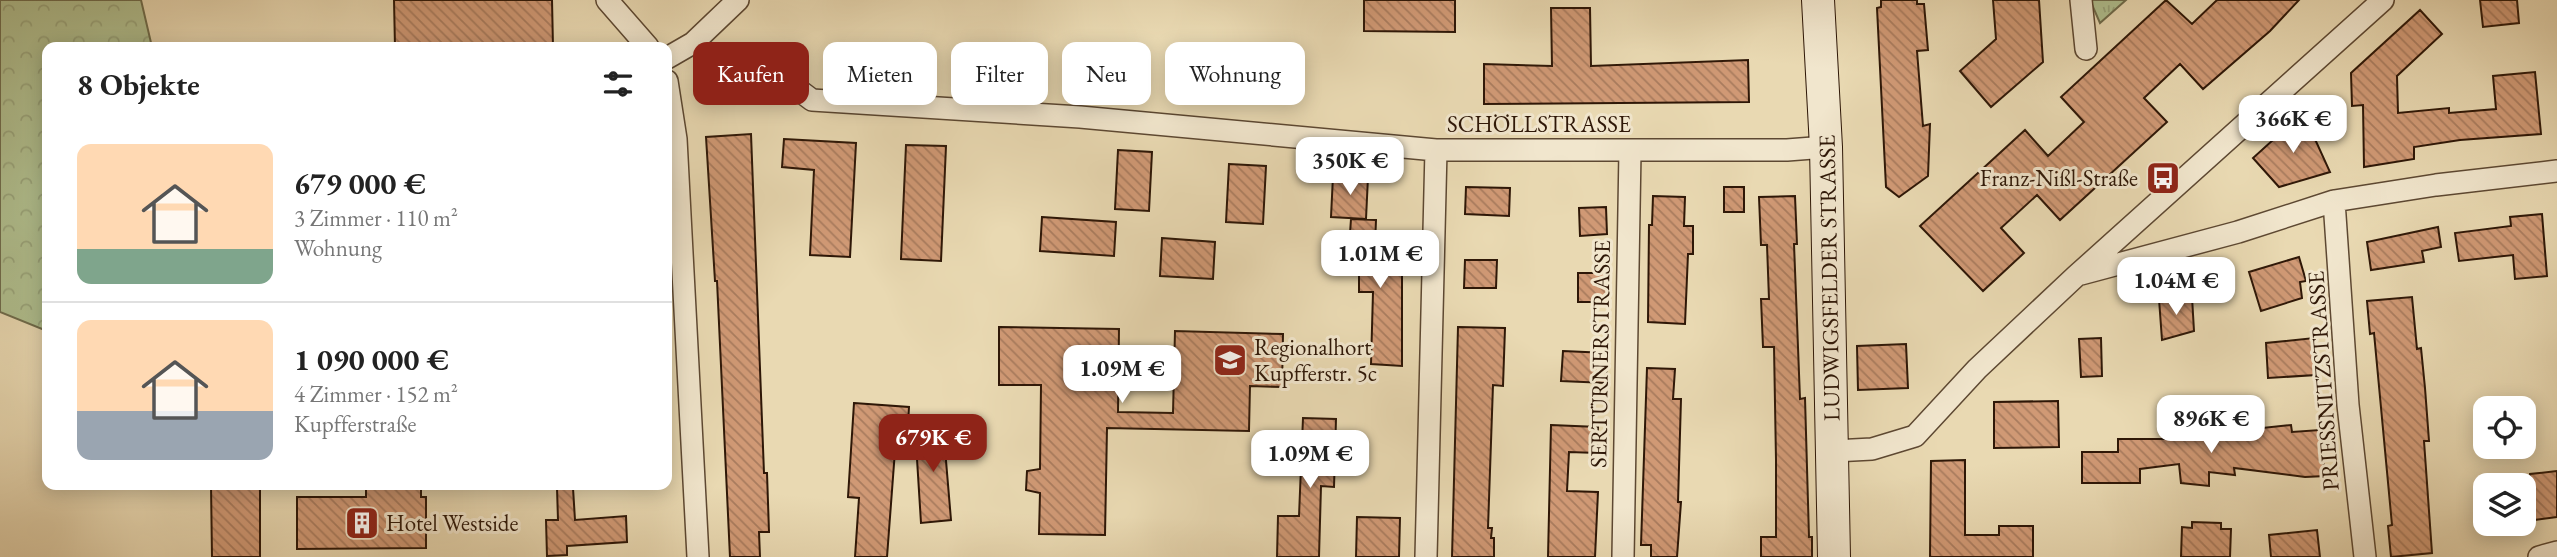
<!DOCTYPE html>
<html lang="de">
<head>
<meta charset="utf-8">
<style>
  :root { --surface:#fff; --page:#f6f6f6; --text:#222; --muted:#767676; --line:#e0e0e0; --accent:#8f2418 }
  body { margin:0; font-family:"EB Garamond",serif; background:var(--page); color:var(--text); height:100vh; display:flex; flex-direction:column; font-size:26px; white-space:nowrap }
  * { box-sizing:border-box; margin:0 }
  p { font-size:23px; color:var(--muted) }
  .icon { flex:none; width:38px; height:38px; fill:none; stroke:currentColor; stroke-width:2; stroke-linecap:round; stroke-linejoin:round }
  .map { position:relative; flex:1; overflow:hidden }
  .panel { position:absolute; left:42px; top:42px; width:630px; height:448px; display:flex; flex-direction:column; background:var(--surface); border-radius:14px; box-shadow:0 4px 18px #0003 }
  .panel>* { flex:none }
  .banner { position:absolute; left:693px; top:42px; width:665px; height:63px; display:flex; gap:14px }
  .tools { position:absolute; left:2473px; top:396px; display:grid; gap:14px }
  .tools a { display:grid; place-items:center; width:63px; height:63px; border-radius:14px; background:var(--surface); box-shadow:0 4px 18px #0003; font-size:35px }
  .price { position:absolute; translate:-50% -60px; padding:0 16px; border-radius:14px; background:#fff; color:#222; font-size:23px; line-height:46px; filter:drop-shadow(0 2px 4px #0008) }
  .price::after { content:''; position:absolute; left:50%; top:42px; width:21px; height:16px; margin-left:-10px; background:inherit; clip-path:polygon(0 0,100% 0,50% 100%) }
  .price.active { background:var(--accent); color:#fff }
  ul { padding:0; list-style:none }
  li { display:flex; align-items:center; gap:21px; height:175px; padding:0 35px }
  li+li { border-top:2px solid var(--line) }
  li span { display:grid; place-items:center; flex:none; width:196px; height:140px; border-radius:14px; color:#555 }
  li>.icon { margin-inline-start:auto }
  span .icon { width:84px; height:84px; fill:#fffc; stroke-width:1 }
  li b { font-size:30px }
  h2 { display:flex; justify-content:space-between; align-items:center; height:84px; padding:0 35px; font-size:30px }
  .pill { padding:0 24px; border-radius:14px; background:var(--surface); box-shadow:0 4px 18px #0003; font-size:24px; line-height:63px }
  .pill.active { background:var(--accent); color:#fff }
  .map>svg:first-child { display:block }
  .grass { fill:url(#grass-tufts); stroke:#6f6c4c; stroke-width:2 }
  .forest { fill:url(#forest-crowns); stroke:#6f6c4c; stroke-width:2 }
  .building { fill:url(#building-back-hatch); stroke:#2e1707; stroke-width:2 }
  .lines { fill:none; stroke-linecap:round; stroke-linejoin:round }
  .street-casing { stroke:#5d4832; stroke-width:24 }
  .secondary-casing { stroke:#2e1707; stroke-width:34 }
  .street { stroke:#f1e6cd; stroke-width:21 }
  .secondary { stroke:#f1e6cd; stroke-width:32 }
  .labels { text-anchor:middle; stroke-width:6; stroke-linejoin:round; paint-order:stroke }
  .street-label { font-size:23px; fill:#2e1707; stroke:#f1e6cd }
  .poi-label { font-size:23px; fill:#2e1707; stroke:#f1e6cd; text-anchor:start }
</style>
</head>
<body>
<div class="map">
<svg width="2557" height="557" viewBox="0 0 2557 557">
  <defs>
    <pattern id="grass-tufts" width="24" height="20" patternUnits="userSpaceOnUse" patternTransform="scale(1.75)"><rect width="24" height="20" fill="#b0c090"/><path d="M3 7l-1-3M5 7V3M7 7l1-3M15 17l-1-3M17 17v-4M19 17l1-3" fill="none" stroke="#98a47b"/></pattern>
    <pattern id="forest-crowns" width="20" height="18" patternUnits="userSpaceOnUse" patternTransform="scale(1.75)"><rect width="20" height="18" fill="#b0c090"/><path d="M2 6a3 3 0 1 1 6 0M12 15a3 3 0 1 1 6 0" fill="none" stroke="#98a47b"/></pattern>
    <pattern id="building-back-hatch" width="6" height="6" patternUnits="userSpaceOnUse" patternTransform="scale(1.75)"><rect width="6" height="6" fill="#d09975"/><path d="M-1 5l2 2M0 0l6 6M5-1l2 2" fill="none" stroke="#a97c5e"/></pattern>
  </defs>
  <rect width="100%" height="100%" fill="#e9d9b2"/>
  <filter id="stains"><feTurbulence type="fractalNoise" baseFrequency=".00286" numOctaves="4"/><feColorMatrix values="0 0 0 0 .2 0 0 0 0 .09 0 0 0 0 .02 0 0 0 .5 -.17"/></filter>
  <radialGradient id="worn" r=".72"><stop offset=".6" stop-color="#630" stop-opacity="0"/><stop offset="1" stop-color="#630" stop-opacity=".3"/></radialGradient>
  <!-- grass -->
  <path class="grass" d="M2090,0H2126L2100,23Z"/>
  <!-- forest -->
  <path class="forest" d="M0,0H141L152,47H47V331L0,312Z"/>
  <!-- building -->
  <path class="building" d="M394,0H552L553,47H395Z
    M1364,0H1455V32L1364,31Z
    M1881,0H1917V4H1924L1928,50L1917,51L1923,126L1930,124L1928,176L1899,197L1886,187L1877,8L1881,7Z
    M1993,0H2039L2043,62L1991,107L1960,71L1996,39Z
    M2166,0L2192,24L2217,0H2299L2270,31L2203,89L2180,64L2144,98L2167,122L2060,220L2037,195L2001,228L2024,253L1983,291L1920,226L2025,130L2048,156L2084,122L2061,97Z
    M2480,0H2517L2519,23L2483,27Z
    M1551,8H1590L1591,66L1748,60L1749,102L1484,104V64L1552,66Z
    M2420,10L2442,34L2397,76L2398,113L2449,108V113L2496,109L2493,76L2535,72L2541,134L2460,140L2414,147V159L2364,167L2363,105L2352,106L2351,73Z
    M2304,112L2317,134L2314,137L2330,172L2279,187L2253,158Z
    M751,134L764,473H767L769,532H759L760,557H730L717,281H715L706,137Z
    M784,139L856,143L850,257L810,255L814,170L782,167Z
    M906,145L946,146L941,261L901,259Z
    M1118,150L1152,152L1149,211L1115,209Z
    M1229,164L1266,166L1263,224L1226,222Z
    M1333,176L1368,177L1366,219L1331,217Z
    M1466,187L1510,188L1509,216L1465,214Z
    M1724,187H1744V212H1724Z
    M1653,196L1685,197L1684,226H1693V254H1688L1685,324L1648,322L1649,225H1652Z
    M1795,196L1797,244H1794L1800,399L1805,398L1809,537H1812V557H1761V537H1776V460L1774,347H1763L1761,299H1769L1767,245H1761L1759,197Z
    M1606,207L1607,234L1580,236L1579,208Z
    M2542,214L2547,276L2515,279L2513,255L2459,261L2455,233L2511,226L2510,217Z
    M1042,217L1116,222L1114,256L1040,251Z
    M1351,219L1376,220L1375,245L1402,246V366L1371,364L1373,292H1359V263L1348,262Z
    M2438,227L2441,247L2422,251L2424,262L2371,270L2367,242Z
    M1162,238L1215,242L1213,279L1160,276Z
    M2299,257L2306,281L2300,282L2302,298L2261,311L2249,272Z
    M1465,260H1497L1496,288H1464Z
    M1578,273H1607V302H1578Z
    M2192,297L2194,331L2162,340L2159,299Z
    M2412,297L2417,349L2421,348L2425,388L2429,441H2424L2432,553L2391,557L2388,526L2392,525L2374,333L2370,334L2367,301Z
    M999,327L1119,329L1118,412L1173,413L1175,331L1283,334L1282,387L1250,386L1249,431L1107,428L1105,535L1039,534L1040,493L1026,490L1027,471L1040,469L1041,385H999Z
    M1458,327L1505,328L1503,386L1493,385L1488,528H1492L1491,538H1494V557H1452Z
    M2101,338L2102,376L2081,377L2079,339Z
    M2314,338L2316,375L2268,378L2266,343Z
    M1906,344L1908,388L1858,390L1857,346Z
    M1563,351L1607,353L1606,383L1561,381Z
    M1647,368L1675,369L1673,399H1681L1678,502H1681L1677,557H1651V545H1641Z
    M2058,401L2059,447L1994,448V402Z
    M854,403L909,407L908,424H897L887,557H855L859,498L848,497Z
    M2216,416L2228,427L2249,424L2253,429L2291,425L2292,432L2320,430L2325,476L2305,477L2234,468L2235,475L2209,472V486L2181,483L2179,464L2140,469V483H2082V452H2118V439H2165V434L2216,429Z
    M1303,418L1336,419L1334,487L1321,486L1319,557H1277L1278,516H1299Z
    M943,425L951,520L921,523L915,427Z
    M1551,425L1598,427L1597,453L1569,452L1567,491L1598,492L1595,557H1548Z
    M1965,460V535H1999V526H2033V557H1930L1931,461Z
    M2557,471V517L2534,520L2530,474Z
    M211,485H260V557H212Z
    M366,485H421V497H426V548L297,549V497H366Z
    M557,488H573L575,520L626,516L627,542L567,546V555L547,556L546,520H558Z
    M1357,517L1400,518L1399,557H1356Z
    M2192,522L2221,523V529H2231L2230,557H2181L2182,527L2192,528Z
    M2317,530L2320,557H2271L2269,535Z"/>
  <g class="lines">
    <!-- street casing -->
    <g class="street-casing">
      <path id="street" d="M607,0L648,47
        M2081,0L2086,49
        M667,58L693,43L738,0
        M667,81L676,139L698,557
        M796,88L812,100L1080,117L1436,150H1787L1826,147
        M2334,201L2348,405L2365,557
        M2081,274L2238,232L2334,201L2436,185L2557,171
        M1834,451L1872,449L1915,436L1977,369L2076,276L2383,0
        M1426,557L1436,150
        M1623,557L1630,151
        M2539,557L2557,552"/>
    </g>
    <!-- secondary casing -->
    <g class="secondary-casing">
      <path id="secondary" d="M1818,0L1826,147L1834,557"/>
    </g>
    <!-- street -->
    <use href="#street" class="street"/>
    <!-- secondary -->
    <use href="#secondary" class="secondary"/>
  </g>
  <!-- icons -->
  <defs>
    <g id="bus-square" transform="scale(1.75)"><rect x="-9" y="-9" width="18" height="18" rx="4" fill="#8f2418" stroke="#f1e6cd"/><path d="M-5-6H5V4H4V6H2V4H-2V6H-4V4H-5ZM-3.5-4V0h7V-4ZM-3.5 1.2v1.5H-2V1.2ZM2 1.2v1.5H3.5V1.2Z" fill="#fff"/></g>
    <g id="school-square" transform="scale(1.75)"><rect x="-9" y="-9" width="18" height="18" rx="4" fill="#8f2418" stroke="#f1e6cd"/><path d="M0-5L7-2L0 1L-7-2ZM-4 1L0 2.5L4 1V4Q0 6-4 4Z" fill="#fff"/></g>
    <g id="building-square" transform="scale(1.75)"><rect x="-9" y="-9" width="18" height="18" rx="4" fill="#8f2418" stroke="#f1e6cd"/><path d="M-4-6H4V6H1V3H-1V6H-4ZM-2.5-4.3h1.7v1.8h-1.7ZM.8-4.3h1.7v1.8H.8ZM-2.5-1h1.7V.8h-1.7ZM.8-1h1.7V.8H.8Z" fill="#fff"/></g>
  </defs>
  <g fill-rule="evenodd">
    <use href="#bus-square" x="2163" y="178"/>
    <use href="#school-square" x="1230" y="360"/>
    <use href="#building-square" x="362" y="523"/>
  </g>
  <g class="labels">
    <!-- street labels -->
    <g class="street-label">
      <text x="1539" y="132">SCHÖLLSTRASSE</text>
      <text transform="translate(1829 278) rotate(-91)" y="8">LUDWIGSFELDER STRASSE</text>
      <text transform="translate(1600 354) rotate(-89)" y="8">SERTÜRNERSTRASSE</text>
      <text transform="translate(2323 381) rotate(-94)" y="8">PRIESSNITZSTRASSE</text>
    </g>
    <!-- poi labels -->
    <g class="poi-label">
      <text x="2138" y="186" text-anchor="end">Franz-Nißl-Straße</text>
      <text x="1254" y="355">Regionalhort<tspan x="1254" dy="26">Kupfferstr. 5c</tspan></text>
      <text x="386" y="531">Hotel Westside</text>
    </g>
  </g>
  <rect width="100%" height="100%" filter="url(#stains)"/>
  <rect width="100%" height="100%" fill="url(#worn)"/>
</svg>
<div class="tools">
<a><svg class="icon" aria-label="locate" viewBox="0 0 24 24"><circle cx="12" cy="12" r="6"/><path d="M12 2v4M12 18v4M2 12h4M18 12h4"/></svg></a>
<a><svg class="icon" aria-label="layers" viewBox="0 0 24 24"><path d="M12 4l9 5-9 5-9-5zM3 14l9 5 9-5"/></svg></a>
</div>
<b class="price" style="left:2293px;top:155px">366K €</b>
<b class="price" style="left:1350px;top:197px">350K €</b>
<b class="price" style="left:1380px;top:290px">1.01M €</b>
<b class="price" style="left:2176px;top:317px">1.04M €</b>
<b class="price" style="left:1122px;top:405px">1.09M €</b>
<b class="price" style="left:2211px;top:455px">896K €</b>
<b class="price active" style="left:933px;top:474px">679K €</b>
<b class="price" style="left:1310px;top:490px">1.09M €</b>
<div class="banner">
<a class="pill active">Kaufen</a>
<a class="pill">Mieten</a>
<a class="pill">Filter</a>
<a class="pill">Neu</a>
<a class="pill">Wohnung</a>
</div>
<section class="panel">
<h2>8 Objekte<svg class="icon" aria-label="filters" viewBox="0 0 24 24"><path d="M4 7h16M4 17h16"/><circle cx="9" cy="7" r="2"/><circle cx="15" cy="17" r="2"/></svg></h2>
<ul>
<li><span style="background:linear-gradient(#ffd9b3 75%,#7fa58c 0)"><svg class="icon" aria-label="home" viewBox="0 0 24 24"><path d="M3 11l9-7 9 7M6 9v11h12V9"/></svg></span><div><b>679 000 €</b><p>3 Zimmer · 110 m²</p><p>Wohnung</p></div></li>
<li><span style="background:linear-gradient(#ffd9b3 65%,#9aa5b1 0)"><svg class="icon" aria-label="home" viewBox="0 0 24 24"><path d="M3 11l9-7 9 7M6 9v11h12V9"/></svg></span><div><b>1 090 000 €</b><p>4 Zimmer · 152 m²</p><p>Kupfferstraße</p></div></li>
</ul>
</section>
</div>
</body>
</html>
